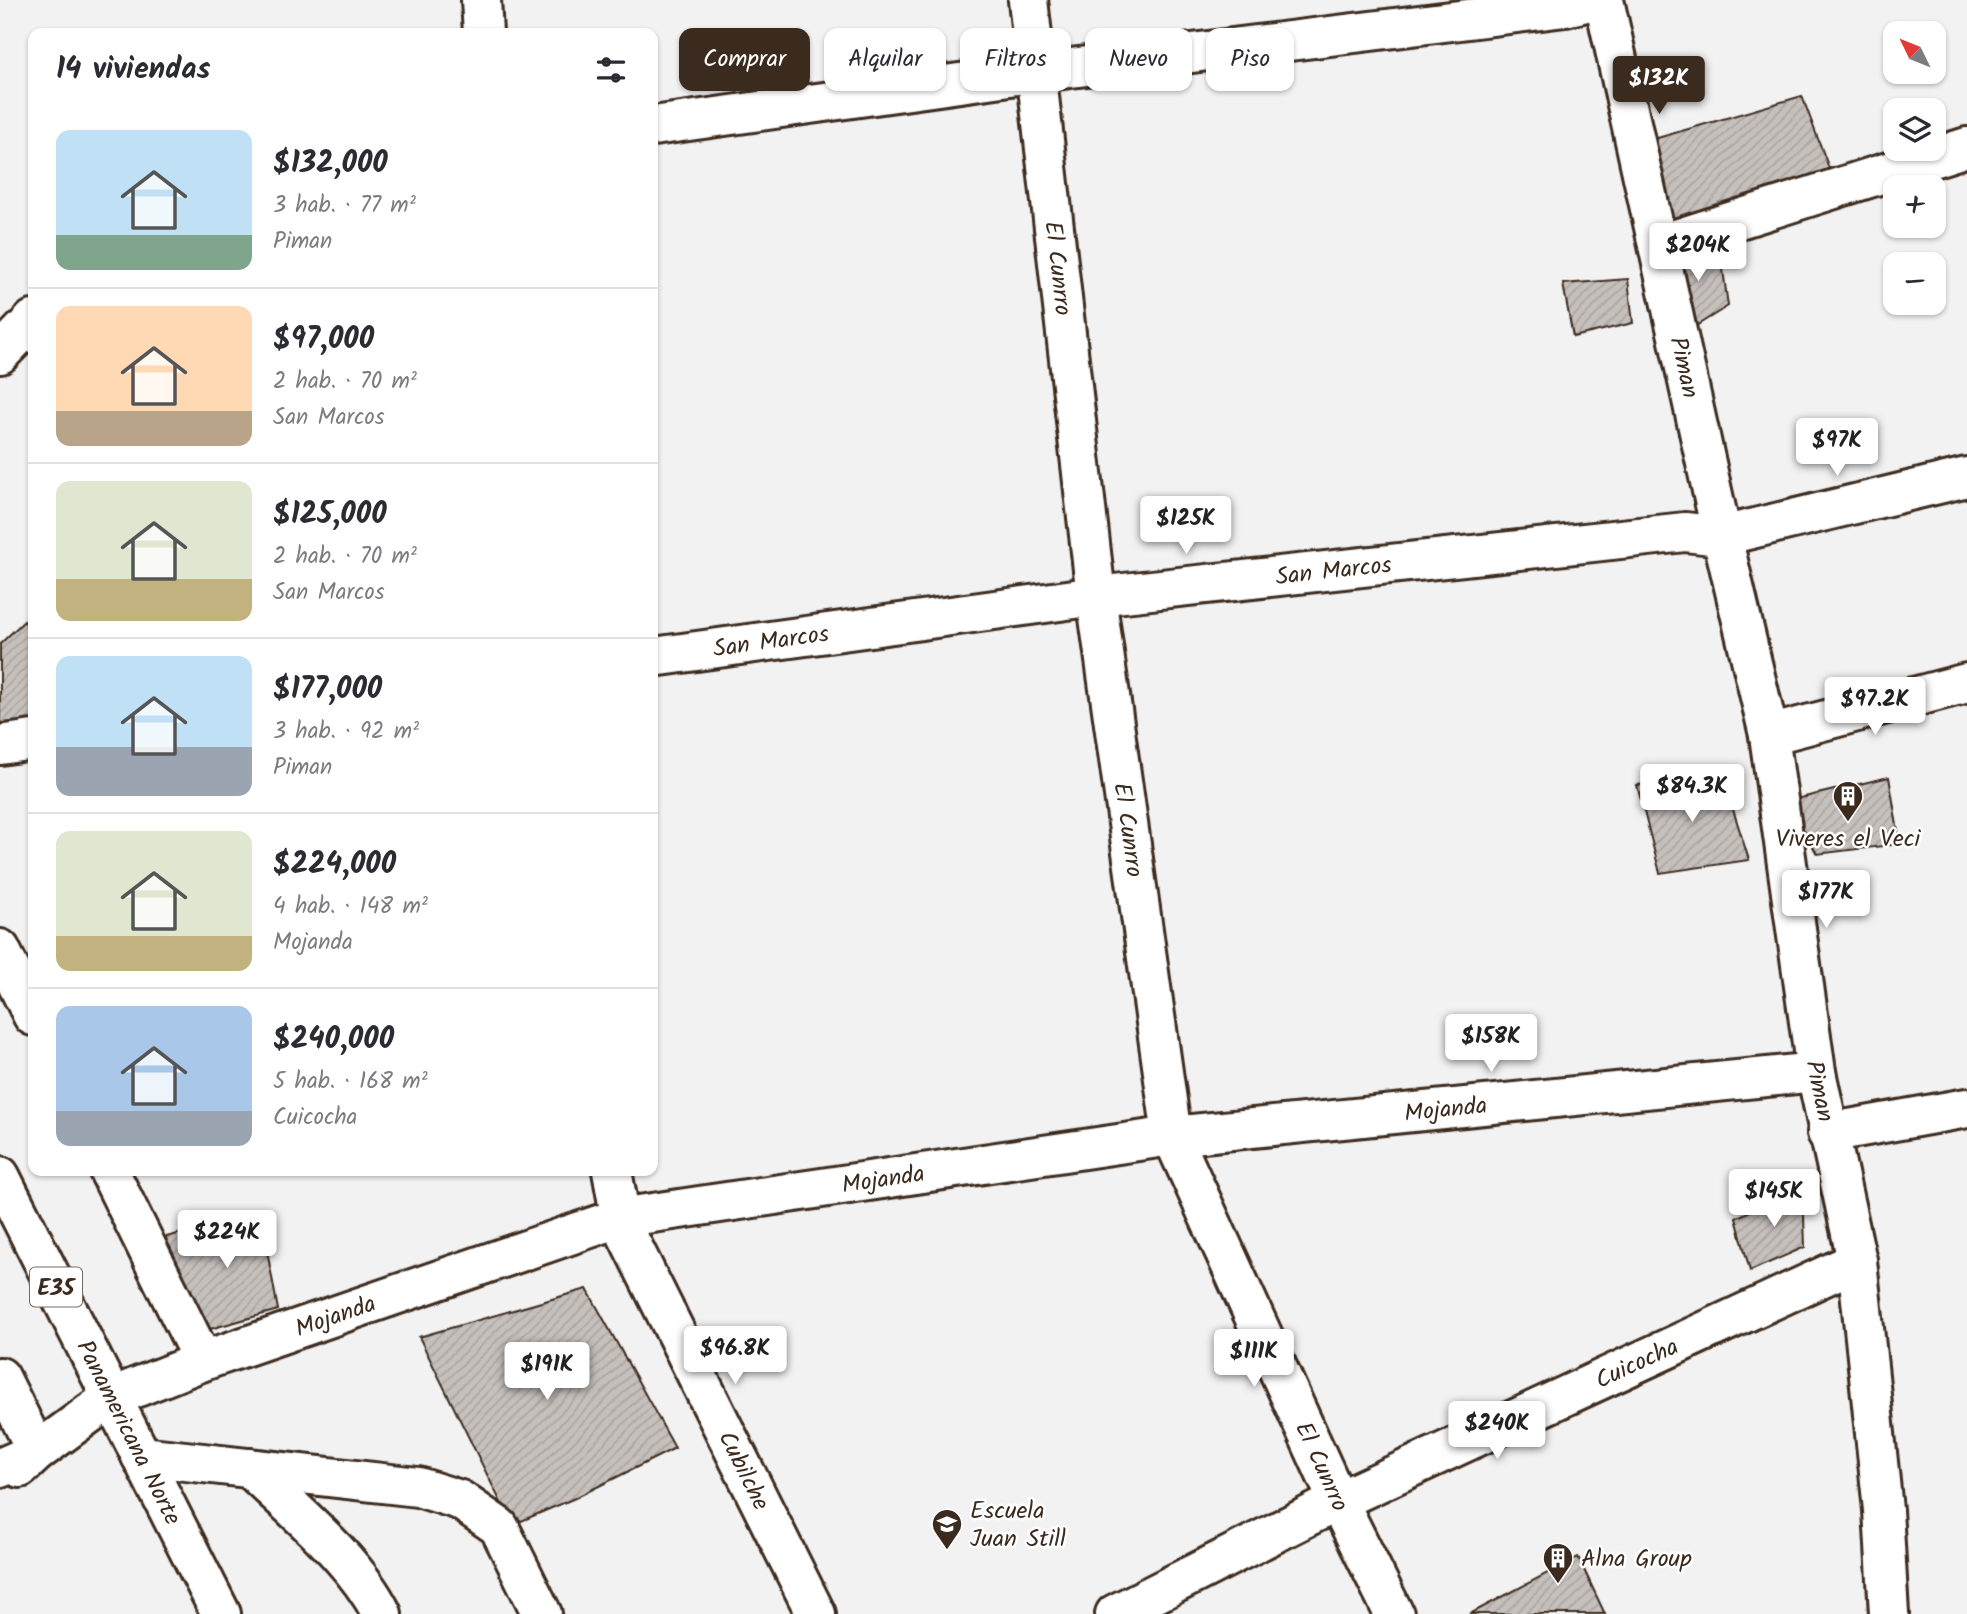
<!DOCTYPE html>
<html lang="es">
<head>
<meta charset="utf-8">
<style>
  :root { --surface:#fff; --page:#f7f7f7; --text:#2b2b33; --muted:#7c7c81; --line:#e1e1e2; --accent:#3b2a1e }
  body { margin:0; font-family:Kalam,sans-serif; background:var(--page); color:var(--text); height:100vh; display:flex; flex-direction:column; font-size:26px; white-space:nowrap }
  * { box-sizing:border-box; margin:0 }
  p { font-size:23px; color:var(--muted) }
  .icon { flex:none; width:38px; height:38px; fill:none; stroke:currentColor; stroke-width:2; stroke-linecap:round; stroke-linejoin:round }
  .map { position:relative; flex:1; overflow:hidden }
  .details { position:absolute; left:28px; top:28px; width:630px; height:1148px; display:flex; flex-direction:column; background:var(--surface); border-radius:14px; box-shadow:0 2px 5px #0004 }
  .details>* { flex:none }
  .hud { position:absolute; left:679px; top:28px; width:665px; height:63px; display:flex; gap:14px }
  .needle { width:46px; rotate:313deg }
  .controls { position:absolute; left:1883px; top:21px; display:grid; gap:14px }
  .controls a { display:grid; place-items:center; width:63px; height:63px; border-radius:14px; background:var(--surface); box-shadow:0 2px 5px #0004; font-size:35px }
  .price { position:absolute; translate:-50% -60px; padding:0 16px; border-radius:7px; background:#fff; color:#222; font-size:23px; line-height:46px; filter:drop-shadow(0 2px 4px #0008) }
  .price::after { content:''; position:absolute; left:50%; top:42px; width:21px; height:16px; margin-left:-10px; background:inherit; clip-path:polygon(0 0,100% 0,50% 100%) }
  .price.current { background:var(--accent); color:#fff }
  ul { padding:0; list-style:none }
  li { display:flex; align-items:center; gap:21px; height:175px; padding:0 28px }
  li+li { border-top:2px solid var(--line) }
  li span { display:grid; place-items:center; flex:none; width:196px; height:140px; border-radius:14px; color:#555 }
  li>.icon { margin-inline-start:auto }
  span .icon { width:84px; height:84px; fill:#fffc; stroke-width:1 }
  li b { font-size:30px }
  h2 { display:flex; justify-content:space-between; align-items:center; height:84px; padding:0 28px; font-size:30px }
  .tag { padding:0 24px; border-radius:14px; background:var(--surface); box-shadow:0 2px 5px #0004; font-size:24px; line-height:63px }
  .tag.current { background:var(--accent); color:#fff }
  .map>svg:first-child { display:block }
  .building { fill:url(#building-hatch); stroke:#3b2a1e; stroke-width:2 }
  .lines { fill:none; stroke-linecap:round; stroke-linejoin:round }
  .minor-casing { stroke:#3b2a1e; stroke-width:44 }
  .highway-casing { stroke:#3b2a1e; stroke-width:44 }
  .minor { stroke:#fff; stroke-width:38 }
  .highway { stroke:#fff; stroke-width:38 }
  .labels { text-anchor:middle; stroke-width:5; stroke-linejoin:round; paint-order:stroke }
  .shield { fill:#fff; stroke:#766a62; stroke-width:2 }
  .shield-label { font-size:23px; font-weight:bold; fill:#3b2a1e }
  .street-label { font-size:24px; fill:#3b2a1e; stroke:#fff }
  .poi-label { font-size:24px; fill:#3b2a1e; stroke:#fff; text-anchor:start }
</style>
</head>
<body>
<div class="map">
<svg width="1967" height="1614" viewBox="0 0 1967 1614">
  <defs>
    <pattern id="building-hatch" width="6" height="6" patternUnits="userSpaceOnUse" patternTransform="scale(1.75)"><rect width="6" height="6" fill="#c6c0bd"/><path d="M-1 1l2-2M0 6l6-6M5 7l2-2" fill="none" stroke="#aba5a2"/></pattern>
  </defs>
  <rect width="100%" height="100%" fill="#f3f2f2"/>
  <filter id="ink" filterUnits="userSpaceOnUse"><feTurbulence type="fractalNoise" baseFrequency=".0143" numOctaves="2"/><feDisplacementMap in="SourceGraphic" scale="14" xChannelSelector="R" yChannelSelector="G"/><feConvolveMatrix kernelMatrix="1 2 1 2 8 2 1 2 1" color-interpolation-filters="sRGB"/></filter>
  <g filter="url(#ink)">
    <!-- building -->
    <path class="building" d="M1802,96L1836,187L1660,242L1637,144Z
      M1719,240L1728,306L1683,334L1666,251Z
      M1628,279L1633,323L1573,337L1563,284Z
      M24,621L33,632V721L0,723V644Z
      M1889,777L1900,844L1817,854L1788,801Z
      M1723,778L1749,860L1660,873L1637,785Z
      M1803,1184L1805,1247L1750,1271L1736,1218Z
      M260,1212L278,1310L210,1329L163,1238Z
      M587,1289L675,1448L575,1498L512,1525L419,1337Z
      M1578,1557L1605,1614H1470Z"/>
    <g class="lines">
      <!-- minor casing -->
      <g class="minor-casing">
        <g id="minor">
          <path d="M481,0L483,33"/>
          <path id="s1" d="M1028,0L1096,596L1172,1136L1338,1501L1394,1614"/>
          <path id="s2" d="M1604,0L1722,536L1769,735L1816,1072L1857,1261L1883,1510L1889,1614"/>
          <path d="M653,126L1038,72L1565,7L1594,0"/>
          <path d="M1660,244L1967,147"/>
          <path d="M0,354L33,320"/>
          <path id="s3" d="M653,657L1096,596L1685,532L1722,536L1967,477"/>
          <path d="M1769,735L1967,683"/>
          <path d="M0,745L33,740"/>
          <path d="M0,949L33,1016"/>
          <path d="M1827,1133L1967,1108"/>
          <path d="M109,1171L203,1361"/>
          <path id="s4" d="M612,1171L622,1225L816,1614"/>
          <path d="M0,1377L37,1452L20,1468"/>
          <path d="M141,1456L418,1487L460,1500L499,1527L542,1614"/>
          <path id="s5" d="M0,1468L37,1452L112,1397L203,1361L619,1218L1172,1136L1816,1072"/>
          <path d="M250,1468C296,1513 353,1557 382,1614"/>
          <path id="s6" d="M1115,1614L1338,1501L1857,1261"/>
        </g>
      </g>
      <!-- highway casing -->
      <g class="highway-casing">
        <g id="highway">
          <path id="s7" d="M0,1176L221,1614"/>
        </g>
      </g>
      <!-- minor -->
      <use href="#minor" class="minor"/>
      <!-- highway -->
      <use href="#highway" class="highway"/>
    </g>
  </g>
  <!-- icons -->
  <defs>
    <g id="building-pin" transform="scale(1.575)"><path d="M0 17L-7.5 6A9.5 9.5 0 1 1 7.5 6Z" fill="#3b2a1e" stroke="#fff"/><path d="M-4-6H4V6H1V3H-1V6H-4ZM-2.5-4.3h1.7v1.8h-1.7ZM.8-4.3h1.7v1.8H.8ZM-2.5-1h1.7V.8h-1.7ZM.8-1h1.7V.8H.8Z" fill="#fff"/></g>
    <g id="school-pin" transform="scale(1.575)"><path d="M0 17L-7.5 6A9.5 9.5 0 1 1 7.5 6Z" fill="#3b2a1e" stroke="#fff"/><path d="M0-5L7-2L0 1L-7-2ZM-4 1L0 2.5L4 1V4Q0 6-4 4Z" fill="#fff"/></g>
  </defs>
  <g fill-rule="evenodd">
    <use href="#building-pin" x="1848" y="796"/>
    <use href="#school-pin" x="947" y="1524"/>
    <use href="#building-pin" x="1558" y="1558"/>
  </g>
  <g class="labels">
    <!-- shield labels -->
    <rect class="shield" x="30" y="1267.5" width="52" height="39" rx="5"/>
    <g class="shield-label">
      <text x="56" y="1295">E35</text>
    </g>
    <!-- street labels -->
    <g class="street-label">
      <text dy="8" stroke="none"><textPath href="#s1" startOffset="270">El Cunrro</textPath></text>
      <text dy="8" stroke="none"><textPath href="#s2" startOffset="376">Piman</textPath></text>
      <text dy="8" stroke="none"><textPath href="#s3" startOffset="686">San Marcos</textPath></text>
      <text dy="8" stroke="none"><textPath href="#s3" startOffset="119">San Marcos</textPath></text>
      <text dy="8" stroke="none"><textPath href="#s1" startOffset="836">El Cunrro</textPath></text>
      <text dy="8" stroke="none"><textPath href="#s2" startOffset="1113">Piman</textPath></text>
      <text dy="8" stroke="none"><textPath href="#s5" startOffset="1505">Mojanda</textPath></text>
      <text dy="8" stroke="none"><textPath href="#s5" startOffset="938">Mojanda</textPath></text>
      <text dy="8" stroke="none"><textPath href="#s5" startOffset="371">Mojanda</textPath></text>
      <text dy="8" stroke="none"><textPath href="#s6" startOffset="579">Cuicocha</textPath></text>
      <text dy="8" stroke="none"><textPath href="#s7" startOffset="287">Panamericana Norte</textPath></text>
      <text dy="8" stroke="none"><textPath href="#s1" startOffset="1508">El Cunrro</textPath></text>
      <text dy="8" stroke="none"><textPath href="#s4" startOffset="329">Cubilche</textPath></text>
    </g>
    <!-- poi labels -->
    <g class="poi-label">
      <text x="1848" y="846" text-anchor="middle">Viveres el Veci</text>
      <text x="970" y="1518">Escuela<tspan x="970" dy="28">Juan Still</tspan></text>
      <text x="1581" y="1566">Alna Group</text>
    </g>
  </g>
</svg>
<div class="controls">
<a><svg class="needle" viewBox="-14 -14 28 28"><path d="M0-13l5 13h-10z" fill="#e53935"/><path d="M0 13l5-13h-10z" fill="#7c7c81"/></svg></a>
<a><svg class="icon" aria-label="layers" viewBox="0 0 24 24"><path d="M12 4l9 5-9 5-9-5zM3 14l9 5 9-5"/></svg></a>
<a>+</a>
<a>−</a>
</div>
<b class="price current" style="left:1659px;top:116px">$132K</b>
<b class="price" style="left:1698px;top:283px">$204K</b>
<b class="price" style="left:1837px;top:478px">$97K</b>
<b class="price" style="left:1186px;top:556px">$125K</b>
<b class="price" style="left:1875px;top:737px">$97.2K</b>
<b class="price" style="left:1692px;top:824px">$84.3K</b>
<b class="price" style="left:1826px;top:930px">$177K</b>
<b class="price" style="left:1491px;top:1074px">$158K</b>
<b class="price" style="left:1774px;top:1229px">$145K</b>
<b class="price" style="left:227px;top:1270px">$224K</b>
<b class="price" style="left:735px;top:1386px">$96.8K</b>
<b class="price" style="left:1254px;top:1389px">$111K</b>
<b class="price" style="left:547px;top:1402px">$191K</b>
<b class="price" style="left:1497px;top:1461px">$240K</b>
<div class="hud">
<a class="tag current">Comprar</a>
<a class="tag">Alquilar</a>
<a class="tag">Filtros</a>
<a class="tag">Nuevo</a>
<a class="tag">Piso</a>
</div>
<section class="details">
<h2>14 viviendas<svg class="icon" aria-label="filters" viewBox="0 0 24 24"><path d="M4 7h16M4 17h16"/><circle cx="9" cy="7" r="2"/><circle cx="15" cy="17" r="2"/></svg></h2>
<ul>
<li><span style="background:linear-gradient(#bfe0f5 75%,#7fa58c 0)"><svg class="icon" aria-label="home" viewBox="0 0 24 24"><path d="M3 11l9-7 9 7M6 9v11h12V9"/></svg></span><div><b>$132,000</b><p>3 hab. · 77 m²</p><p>Piman</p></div></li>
<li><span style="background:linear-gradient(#ffd9b3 75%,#b9a48a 0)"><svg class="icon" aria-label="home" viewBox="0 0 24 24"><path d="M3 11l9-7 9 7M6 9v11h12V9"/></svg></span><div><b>$97,000</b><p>2 hab. · 70 m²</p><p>San Marcos</p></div></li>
<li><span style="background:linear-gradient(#dfe7d0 70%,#c2b280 0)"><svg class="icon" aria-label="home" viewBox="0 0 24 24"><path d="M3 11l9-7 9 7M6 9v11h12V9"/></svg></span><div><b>$125,000</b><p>2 hab. · 70 m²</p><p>San Marcos</p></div></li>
<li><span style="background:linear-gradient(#bfe0f5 65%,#9aa5b1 0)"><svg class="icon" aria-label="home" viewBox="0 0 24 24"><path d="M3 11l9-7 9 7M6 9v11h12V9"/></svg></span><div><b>$177,000</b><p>3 hab. · 92 m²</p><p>Piman</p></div></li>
<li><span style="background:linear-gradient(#dfe7d0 75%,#c2b280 0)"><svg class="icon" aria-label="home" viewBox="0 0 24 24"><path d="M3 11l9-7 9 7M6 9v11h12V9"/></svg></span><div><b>$224,000</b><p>4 hab. · 148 m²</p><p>Mojanda</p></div></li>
<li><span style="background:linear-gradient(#a9c7e8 75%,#9aa5b1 0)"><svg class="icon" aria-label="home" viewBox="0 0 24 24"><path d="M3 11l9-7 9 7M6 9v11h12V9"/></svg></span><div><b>$240,000</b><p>5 hab. · 168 m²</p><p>Cuicocha</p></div></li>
</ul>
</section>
</div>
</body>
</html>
